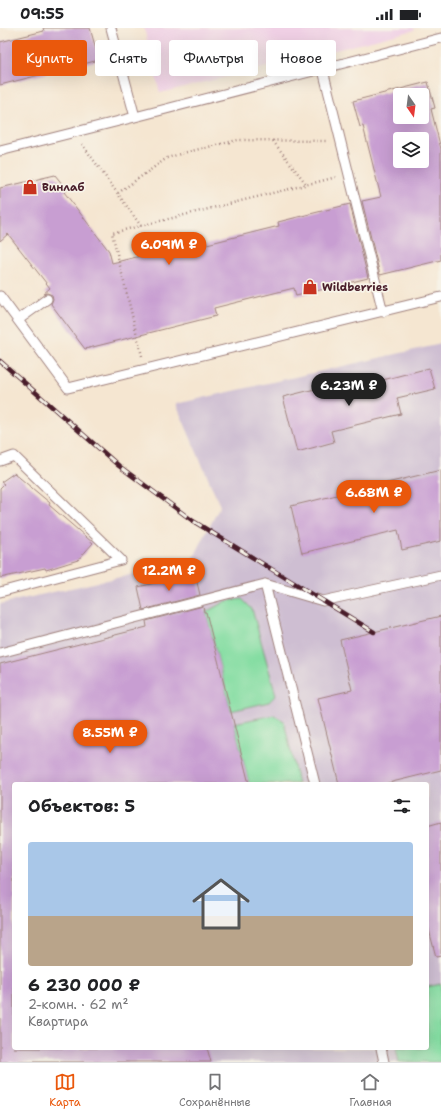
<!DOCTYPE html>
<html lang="ru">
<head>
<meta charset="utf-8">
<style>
  :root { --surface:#fff; --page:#f6f6f6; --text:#202124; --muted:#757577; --line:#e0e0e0; --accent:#ea580c }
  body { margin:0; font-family:"Shantell Sans",sans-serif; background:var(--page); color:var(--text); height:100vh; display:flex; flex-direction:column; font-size:15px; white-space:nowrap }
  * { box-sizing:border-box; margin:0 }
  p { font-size:13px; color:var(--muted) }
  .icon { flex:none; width:22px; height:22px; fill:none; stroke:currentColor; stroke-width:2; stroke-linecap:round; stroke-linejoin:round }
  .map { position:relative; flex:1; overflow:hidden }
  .details { position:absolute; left:12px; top:754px; width:417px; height:268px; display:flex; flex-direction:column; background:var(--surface); border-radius:4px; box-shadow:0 4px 16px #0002 }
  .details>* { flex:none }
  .top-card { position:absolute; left:12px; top:12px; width:417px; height:36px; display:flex; gap:8px }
  .needle { width:26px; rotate:166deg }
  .buttons { position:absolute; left:393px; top:60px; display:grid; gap:8px }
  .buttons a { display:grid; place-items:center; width:36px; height:36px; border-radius:4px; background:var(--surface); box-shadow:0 4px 16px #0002; font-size:20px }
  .price { position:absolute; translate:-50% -34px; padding:0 9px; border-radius:14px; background:var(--accent); color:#fff; font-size:13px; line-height:26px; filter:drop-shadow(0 1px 2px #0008) }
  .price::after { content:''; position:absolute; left:50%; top:24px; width:12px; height:9px; margin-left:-6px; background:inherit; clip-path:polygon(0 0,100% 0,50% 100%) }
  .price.on { background:#222; color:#fff }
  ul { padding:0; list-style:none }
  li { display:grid; align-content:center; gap:8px; height:212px; padding:0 16px }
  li+li { border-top:1px solid var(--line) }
  li span { display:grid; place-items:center; height:124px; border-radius:4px; color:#555 }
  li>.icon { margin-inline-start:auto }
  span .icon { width:72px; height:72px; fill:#fffc; stroke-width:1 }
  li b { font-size:17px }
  h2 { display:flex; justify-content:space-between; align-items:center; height:48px; padding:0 16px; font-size:17px }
  .chip { padding:0 14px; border-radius:4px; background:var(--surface); box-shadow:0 4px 16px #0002; font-size:14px; line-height:36px }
  .chip.on { background:var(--accent); color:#fff }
  .status { display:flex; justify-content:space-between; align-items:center; height:28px; padding:0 20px; background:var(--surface); direction:ltr }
  .status svg { height:11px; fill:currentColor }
  .menu { display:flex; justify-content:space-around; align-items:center; height:56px; border-top:1px solid var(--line); background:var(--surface); font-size:11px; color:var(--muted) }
  .menu a { display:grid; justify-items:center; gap:2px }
  .menu .on { color:var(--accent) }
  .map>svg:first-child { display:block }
  .built { fill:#f0d0e5 }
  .industrial { fill:#cebed2; fill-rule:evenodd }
  .green { fill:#84dda2; stroke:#677e66 }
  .building { fill:#c89ed2; fill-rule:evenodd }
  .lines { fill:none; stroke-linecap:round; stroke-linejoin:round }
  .lane-casing { stroke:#a0827e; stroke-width:11 }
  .path { stroke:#a0827e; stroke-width:2.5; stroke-dasharray:1 3; stroke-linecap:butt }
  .lane { stroke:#fff; stroke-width:9 }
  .rail-casing { stroke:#4a1f2b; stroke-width:4.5 }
  .rail { stroke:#f7f3e8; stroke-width:3; stroke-dasharray:9; stroke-linecap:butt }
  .labels { text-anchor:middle; stroke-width:3.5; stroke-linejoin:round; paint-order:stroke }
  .poi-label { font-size:11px; font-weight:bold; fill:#4a1f2b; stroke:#f7f3e8; text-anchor:start }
</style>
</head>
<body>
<div class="status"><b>09:55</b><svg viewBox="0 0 49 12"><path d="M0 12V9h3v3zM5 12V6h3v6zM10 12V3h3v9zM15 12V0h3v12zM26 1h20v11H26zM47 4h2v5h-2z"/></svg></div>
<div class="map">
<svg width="441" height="1034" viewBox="0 0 441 1034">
  <rect width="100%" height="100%" fill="#f7f3e8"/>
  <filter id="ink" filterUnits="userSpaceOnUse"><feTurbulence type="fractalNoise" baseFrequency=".025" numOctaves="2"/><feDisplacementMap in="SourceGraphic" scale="8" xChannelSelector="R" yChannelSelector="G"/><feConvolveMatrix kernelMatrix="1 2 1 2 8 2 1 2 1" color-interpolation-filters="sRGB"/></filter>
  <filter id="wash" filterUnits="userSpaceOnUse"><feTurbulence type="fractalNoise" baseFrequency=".012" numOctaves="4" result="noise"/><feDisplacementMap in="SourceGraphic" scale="16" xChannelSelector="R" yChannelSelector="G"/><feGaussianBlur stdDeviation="0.9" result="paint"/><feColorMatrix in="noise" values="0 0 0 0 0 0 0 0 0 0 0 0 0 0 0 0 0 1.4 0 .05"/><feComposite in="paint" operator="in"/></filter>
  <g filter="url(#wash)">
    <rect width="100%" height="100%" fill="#f5e6d1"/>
    <!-- built -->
    <path class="built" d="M144,0H414L415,2L292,33L160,65Z"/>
    <!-- industrial -->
    <path class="industrial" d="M441,316V1034H0V576L192,533L220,478L176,376ZM14,756H427V1020H14Z"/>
    <!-- green -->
    <path class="green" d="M242,571L252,581L276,667L269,674L231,683L206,584L226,573Z
      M274,687L284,693L298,756H249L234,695Z
      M441,956V1034H399L396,1020H427V959Z"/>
    <g id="blocks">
      <!-- building -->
      <path class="building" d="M43,0H90L99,32L0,57V14L44,3Z
        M428,54L435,80L431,81L441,121V232L380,247L362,173L381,169L363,98L360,99L353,73ZM400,67H422V89H400ZM400,111H422V133H400Z
        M55,147L67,162L64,164L109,223L112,235L198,214L199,218L279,198L278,194L350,176L368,250L296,268L294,260L214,280L216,288L85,321L51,276L53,271L52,267L47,265L43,266L50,260L8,206L0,213V160Z
        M429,340L435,361L397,370L401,386L331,403L334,414L297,424L283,369L319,360L321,368Z
        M441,442V513L402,522L398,502L302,525L291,478Z
        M14,445L50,475L49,477L93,515L78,532L46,542L45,540L0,550V460L4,456L1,454Z
        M195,546L200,567L143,582L138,559Z
        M203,578L204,584H206L249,756H14V1020H207L211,1034H0V636L147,599L146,593Z
        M441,588V742L384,756H339L318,670L352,662L340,612Z
        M441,794V928L436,929L427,894V798Z"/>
    </g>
  </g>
  <g filter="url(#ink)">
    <use href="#blocks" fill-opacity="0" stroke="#a0827e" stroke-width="1"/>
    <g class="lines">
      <!-- lane casing -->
      <g class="lane-casing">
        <path id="lane" d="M323,42L383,284
          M135,89L441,10
          M0,123L135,89L111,0
          M0,268L68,360L441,269
          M18,292L47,271
          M0,433L14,428L121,532L0,564
          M265,556L323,573L441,547
          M0,625L265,556L315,756
          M381,1020L384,1034"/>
      </g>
      <!-- path -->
      <path class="path" d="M273,113L307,157
        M82,116L141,198
        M118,165L167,130L183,125L238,112L328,113
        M142,328L112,205L337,149"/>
      <!-- lane -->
      <use href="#lane" class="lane"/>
      <!-- rail casing -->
      <g class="rail-casing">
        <path id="rail" d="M0,333L119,438L193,493L374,604"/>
      </g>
      <!-- rail -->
      <use href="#rail" class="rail"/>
    </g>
  </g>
  <!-- icons -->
  <defs>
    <g id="shop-bare" transform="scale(1.2)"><path d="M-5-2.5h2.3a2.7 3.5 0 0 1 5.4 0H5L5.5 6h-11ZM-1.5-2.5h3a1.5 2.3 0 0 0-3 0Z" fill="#c8321e" stroke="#f7f3e8" stroke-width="2.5" paint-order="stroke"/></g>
  </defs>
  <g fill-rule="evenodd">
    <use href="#shop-bare" x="30" y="159"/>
    <use href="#shop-bare" x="310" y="259"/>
  </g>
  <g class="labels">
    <!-- poi labels -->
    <g class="poi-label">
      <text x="42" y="163">Винлаб</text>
      <text x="322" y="263">Wildberries</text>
    </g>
  </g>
</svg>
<div class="buttons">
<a><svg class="needle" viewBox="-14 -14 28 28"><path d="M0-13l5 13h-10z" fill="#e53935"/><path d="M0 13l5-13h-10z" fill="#757577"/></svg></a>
<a><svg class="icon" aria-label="layers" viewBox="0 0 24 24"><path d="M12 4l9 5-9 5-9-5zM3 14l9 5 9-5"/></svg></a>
</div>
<b class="price" style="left:169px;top:238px">6.09M ₽</b>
<b class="price on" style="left:349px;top:379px">6.23M ₽</b>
<b class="price" style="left:374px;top:486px">6.68M ₽</b>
<b class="price" style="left:169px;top:564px">12.2M ₽</b>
<b class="price" style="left:110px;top:726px">8.55M ₽</b>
<div class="top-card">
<a class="chip on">Купить</a>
<a class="chip">Снять</a>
<a class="chip">Фильтры</a>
<a class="chip">Новое</a>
</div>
<section class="details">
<h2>Объектов: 5<svg class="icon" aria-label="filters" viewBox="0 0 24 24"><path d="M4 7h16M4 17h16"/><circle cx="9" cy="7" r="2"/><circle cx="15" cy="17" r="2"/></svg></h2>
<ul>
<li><span style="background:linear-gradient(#a9c7e8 60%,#b9a48a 0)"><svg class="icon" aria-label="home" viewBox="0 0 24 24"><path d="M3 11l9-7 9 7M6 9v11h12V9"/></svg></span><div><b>6 230 000 ₽</b><p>2-комн. · 62 m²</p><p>Квартира</p></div></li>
</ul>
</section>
</div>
<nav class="menu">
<a class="on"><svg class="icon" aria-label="map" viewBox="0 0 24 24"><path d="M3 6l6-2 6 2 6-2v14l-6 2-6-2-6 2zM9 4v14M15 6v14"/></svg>Карта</a>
<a><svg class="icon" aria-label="saved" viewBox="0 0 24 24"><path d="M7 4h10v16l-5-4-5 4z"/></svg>Сохранённые</a>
<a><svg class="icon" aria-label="home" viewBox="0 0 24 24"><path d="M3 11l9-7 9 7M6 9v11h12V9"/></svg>Главная</a>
</nav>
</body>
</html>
